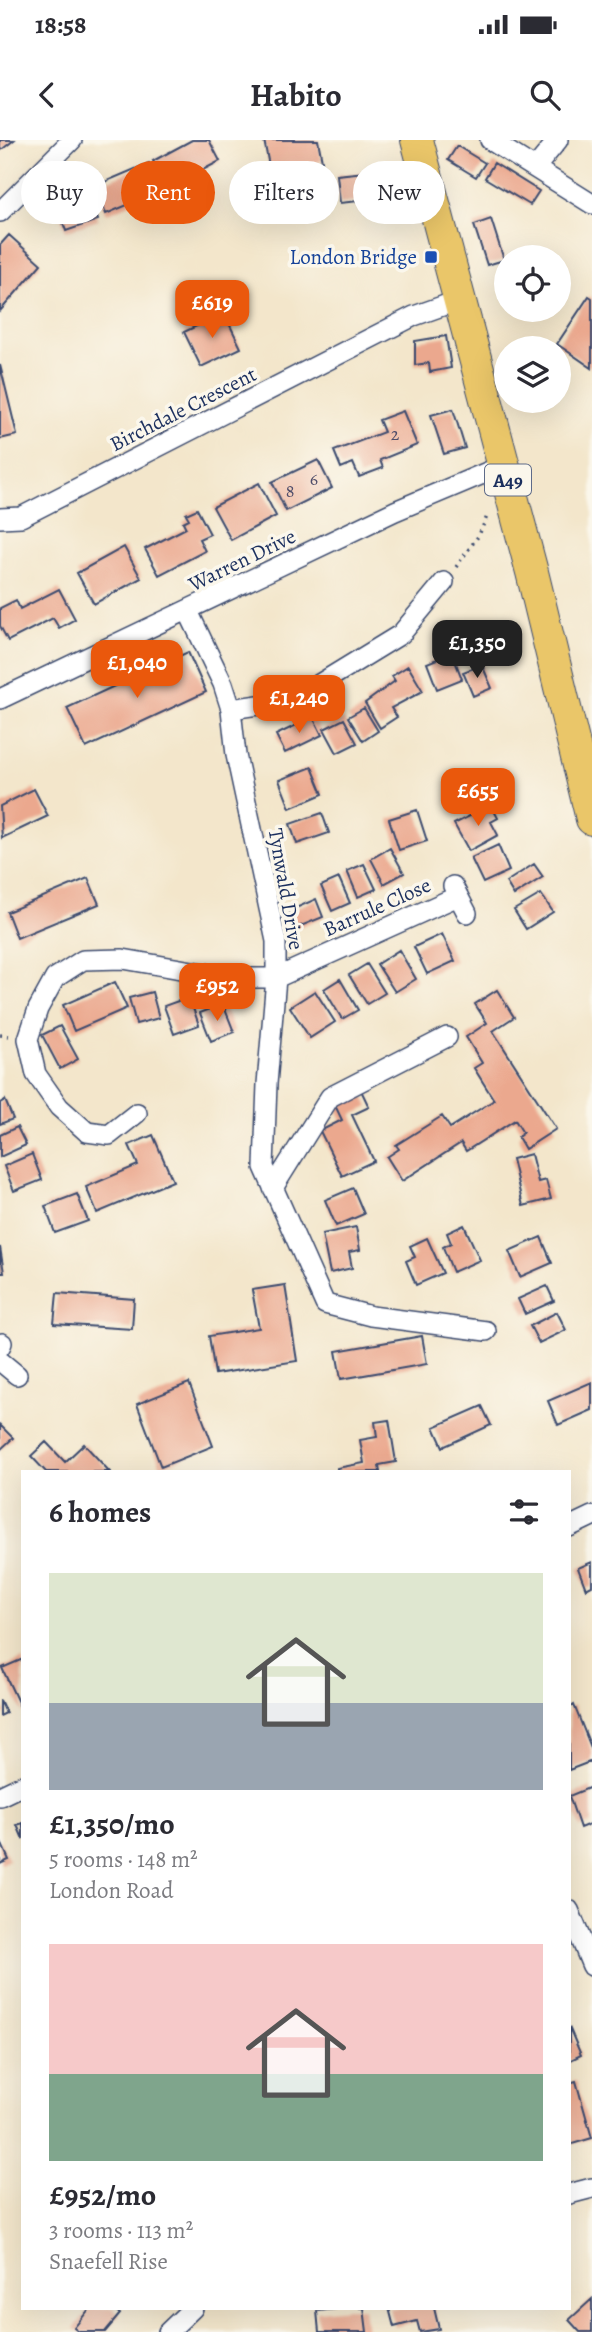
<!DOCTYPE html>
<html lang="en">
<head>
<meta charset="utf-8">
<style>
  :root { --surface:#fff; --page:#f2f2f3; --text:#2b2b33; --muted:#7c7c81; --accent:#ea580c }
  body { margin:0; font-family:Alegreya,serif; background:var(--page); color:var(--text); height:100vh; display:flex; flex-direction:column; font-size:26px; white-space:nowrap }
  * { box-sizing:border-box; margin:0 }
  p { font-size:23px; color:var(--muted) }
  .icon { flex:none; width:38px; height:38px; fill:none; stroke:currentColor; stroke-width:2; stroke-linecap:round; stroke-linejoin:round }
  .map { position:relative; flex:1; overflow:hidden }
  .details { position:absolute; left:21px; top:1330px; width:550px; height:840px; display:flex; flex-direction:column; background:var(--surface); border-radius:0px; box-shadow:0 7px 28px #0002 }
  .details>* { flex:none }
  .hud { position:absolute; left:21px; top:21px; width:551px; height:63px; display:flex; gap:14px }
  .tools { position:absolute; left:494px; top:105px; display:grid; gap:14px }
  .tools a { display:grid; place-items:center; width:77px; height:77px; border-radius:50%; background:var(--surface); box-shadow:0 7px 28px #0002; font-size:35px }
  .price { position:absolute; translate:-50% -60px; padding:0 16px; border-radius:14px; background:var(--accent); color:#fff; font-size:23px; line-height:46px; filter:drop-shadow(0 2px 4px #0008) }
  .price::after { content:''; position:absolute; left:50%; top:42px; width:21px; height:16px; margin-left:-10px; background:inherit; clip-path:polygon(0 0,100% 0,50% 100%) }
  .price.current { background:#222; color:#fff }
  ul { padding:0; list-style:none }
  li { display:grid; align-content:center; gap:14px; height:371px; padding:0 28px }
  li span { display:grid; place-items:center; height:217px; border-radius:0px; color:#555 }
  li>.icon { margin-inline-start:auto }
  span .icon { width:126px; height:126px; fill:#fffc; stroke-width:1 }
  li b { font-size:30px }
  h2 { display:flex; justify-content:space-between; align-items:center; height:84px; padding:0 28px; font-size:30px }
  .chip { padding:0 24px; border-radius:32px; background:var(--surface); box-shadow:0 7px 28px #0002; font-size:24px; line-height:63px }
  .chip.current { background:var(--accent); color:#fff }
  .status { display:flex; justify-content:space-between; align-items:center; height:49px; padding:0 35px; background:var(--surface); direction:ltr }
  .status svg { height:19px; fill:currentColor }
  header { display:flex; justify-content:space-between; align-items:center; height:91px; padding:0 28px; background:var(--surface); font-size:32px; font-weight:700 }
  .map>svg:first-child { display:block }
  .building { fill:#eba88e }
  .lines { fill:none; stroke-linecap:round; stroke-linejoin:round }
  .minor-casing { stroke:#3b4a6e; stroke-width:22 }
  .trunk-casing { stroke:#3b4a6e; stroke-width:34 }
  .path { stroke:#3b4a6e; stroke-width:3.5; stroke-dasharray:2 5; stroke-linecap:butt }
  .minor { stroke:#fff; stroke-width:19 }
  .trunk { stroke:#eac669; stroke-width:32 }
  .transit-dot { fill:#1a4fb4; stroke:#fbf7ec; stroke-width:2.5 }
  .labels { text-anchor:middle; stroke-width:7; stroke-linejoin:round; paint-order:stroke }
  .number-label { font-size:18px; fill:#4f4d6a }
  .shield { fill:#fbf7ec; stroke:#5e6b89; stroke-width:2 }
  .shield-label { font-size:19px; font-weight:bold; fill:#1b2f5e }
  .transit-label { font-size:21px; fill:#164399; stroke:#fbf7ec; text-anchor:end }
  .street-label { font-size:21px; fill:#1b2f5e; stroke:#fbf7ec }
</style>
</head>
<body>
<div class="status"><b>18:58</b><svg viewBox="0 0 49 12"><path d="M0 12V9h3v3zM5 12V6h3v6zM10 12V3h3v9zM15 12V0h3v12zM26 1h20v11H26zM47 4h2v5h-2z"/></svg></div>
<header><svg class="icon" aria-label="back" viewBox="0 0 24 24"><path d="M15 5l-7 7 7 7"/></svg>Habito<svg class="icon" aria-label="search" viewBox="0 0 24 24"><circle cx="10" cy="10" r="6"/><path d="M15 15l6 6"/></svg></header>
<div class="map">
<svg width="592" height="2192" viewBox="0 0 592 2192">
  <rect width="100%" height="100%" fill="#fbf7ec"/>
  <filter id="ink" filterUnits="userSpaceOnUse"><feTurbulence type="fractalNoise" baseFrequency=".0143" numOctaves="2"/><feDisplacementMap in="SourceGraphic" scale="14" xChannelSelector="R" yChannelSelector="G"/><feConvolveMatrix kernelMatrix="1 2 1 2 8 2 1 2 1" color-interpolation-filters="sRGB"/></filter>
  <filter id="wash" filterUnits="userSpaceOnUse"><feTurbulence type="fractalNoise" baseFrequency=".00686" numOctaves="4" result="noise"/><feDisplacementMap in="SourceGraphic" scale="28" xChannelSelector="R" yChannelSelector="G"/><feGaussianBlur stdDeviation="1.57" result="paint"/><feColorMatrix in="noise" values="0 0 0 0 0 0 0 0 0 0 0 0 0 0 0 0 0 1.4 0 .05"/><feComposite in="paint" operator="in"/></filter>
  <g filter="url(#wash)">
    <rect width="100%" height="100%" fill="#f3e6cb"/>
    <g id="blocks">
      <!-- building -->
      <path class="building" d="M0,0H14L0,11Z
        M192,0H209L220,21L168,48L153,21Z
        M264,0H318L322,21L270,31Z
        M457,6L485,23L476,37L448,20Z
        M149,23L161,51L106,74L95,46Z
        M494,23L539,51L530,65L485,38Z
        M365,32L368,60L340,63L337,35Z
        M82,33L98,80L66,91L58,69L74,64L71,56L68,57L61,40Z
        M491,79L504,120L487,125L474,85Z
        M9,95L41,124L0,171V105Z
        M589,156L592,158V228L557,204Z
        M224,173L241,208L201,227L184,192Z
        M446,196L451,228L430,232L429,223L415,225V201Z
        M0,225L17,295L0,299Z
        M453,269L465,308L444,314L431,275Z
        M403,271L417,305L380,320L383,328L359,337L353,323L341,328L334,311L384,292L379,280Z
        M318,320L332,348L286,371L272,342Z
        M259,343L276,376L231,400L213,367Z
        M197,369L210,394L199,399L205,411L159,435L145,409L186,388L183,382L189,379L186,374Z
        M124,407L141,438L94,464L77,433Z
        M59,449L75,479L59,488L53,478L8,501L0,486V468L16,460L20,469Z
        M188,512L206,552L86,608L67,568Z
        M452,513L462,539L437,549L427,523Z
        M482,525L492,548L473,556L463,532Z
        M408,526L423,551L391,568L397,577L380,588L365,563L395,541L392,536Z
        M364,568L378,591L363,601L348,577Z
        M313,577L322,595L285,613L276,595Z
        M344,579L357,603L337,613L324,589Z
        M312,627L323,654L290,668L279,640Z
        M34,649L48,676L2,698L0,666Z
        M491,665L498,678L491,682L498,695L469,711L454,684Z
        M417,670L427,701L399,710L389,679Z
        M322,673L329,693L297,704L290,684Z
        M498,705L509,731L483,743L471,718Z
        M390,708L404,733L384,744L371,719Z
        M364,724L376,749L358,757L347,731Z
        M534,724L543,737L514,755L506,742Z
        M88,738L99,764L17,798L7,772Z
        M339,738L350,763L332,771L321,746Z
        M541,754L553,772L526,789L514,770Z
        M316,759L323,777L296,788L289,771Z
        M442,794L455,821L427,834L414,807Z
        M399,810L416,839L395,852L377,824Z
        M367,824L385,853L367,864L349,835Z
        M340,839L358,870L342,879L324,849Z
        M115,842L127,868L74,891L63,865Z
        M497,850L514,877L493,891L556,989L525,1009L518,997L523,993L515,980L466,1011L461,1003L402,1041L387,1017L399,1009L396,1005L442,976L450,988L494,960L474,928L482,923L466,897L487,883L475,864Z
        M315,851L335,882L310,898L290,867Z
        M152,852L159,878L136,884L129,858Z
        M189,857L199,885L174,894L164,866Z
        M223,864L234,892L211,901L200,873Z
        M60,886L78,919L60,929L42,895Z
        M359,946L369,967L352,975L374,1021L342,1036L320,991L342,980L332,959Z
        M5,960L13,979L0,984V963Z
        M17,987L26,1005L0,1017V995Z
        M153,995L173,1041L97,1073L86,1047L138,1025L129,1005Z
        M32,1014L42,1040L14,1051L4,1026Z
        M531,1014L538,1042L546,1040L551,1059L523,1066L512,1019Z
        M353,1048L364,1074L336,1086L325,1060Z
        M77,1054L88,1081L55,1093L45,1066Z
        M464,1085L480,1120L453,1132L443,1107L451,1103L447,1093Z
        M356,1087L360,1110L349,1112L352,1128L330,1133L322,1094Z
        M541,1097L552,1123L520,1137L509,1111Z
        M427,1098L443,1133L416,1145L406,1121L415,1117L410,1106Z
        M0,1107L4,1133H0Z
        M285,1145L297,1221L215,1234L209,1196L259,1188L252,1150Z
        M547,1146L554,1161L525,1174L518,1159Z
        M57,1153L134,1159L132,1189L54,1184Z
        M557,1172L566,1190L539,1203L530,1186Z
        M422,1196L427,1224L341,1239L336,1211Z
        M592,1242V1270L558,1285L548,1261Z
        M189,1243L213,1306L161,1327L137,1264Z
        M482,1266L491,1285L443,1307L434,1287Z
        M389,1280L396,1322L379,1325L380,1332H337V1328L364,1323L360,1300L377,1297L375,1282Z
        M0,1285L13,1298L0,1310Z
        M46,1302L65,1322L84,1304L110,1332H46L31,1316Z
        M592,1422V1446L586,1449L578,1428Z
        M23,1519V1573L2,1528Z
        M0,1560L6,1573L0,1576Z
        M574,1565L592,1610V1621L569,1630V1568Z
        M591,1647L592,1683L580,1688L569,1656Z
        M23,1683V1699L17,1685Z
        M0,1700L9,1720L0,1724Z
        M569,1887L581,1915L569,1921Z
        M576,1941L592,1998L569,2005V1943Z
        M592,2159V2192H580L569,2180Z
        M90,2168H113L120,2174L105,2192H79L74,2188Z
        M347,2168H364L367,2192H319L317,2171Z
        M389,2168H434L439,2189L420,2192L417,2181L394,2187Z"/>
    </g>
  </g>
  <g filter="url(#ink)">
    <use href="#blocks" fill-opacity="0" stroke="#3b4a6e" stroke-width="2"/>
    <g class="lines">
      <!-- minor casing -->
      <g class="minor-casing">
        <path id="minor" d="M490,0L592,64
          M536,27L558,0
          M0,72L72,0
          M0,378L21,377L414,176L462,159
          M188,471L223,544L231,569L236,615L276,801V838L267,944L264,1027L325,1164L371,1176L486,1191
          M0,559L395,371L504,325
          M231,569L272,563L303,554L401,494L444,442
          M453,746L467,773
          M137,973L109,995L87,992L59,967L36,934L28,899L38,869L55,838L83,820L123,819L233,838H276L458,756
          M273,1048L330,957L447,897
          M0,1207L2,1203
          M0,1221L17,1235
          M569,1387L592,1376
          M0,1656L23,1645
          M569,1770L592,1826
          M569,2054L592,2048
          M168,2192L193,2168"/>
      </g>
      <!-- trunk casing -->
      <g class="trunk-casing">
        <path id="trunk" d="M417,0L532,432L592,679"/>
      </g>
      <!-- path -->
      <path class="path" d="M456,427L479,395L488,374
        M0,895L9,896"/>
      <!-- minor -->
      <use href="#minor" class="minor"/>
      <!-- trunk -->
      <use href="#trunk" class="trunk"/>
    </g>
  </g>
  <!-- markers -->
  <rect class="transit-dot" x="424" y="110" width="14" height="14" rx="3.5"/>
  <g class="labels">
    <!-- number labels -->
    <g class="number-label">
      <text x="395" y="300">2</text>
      <text x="314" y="345">6</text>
      <text x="290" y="357">8</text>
    </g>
    <!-- shield labels -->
    <rect class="shield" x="485" y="324.5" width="46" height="31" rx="5"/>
    <g class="shield-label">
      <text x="508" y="347">A49</text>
    </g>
    <!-- transit labels -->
    <g class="transit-label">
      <text x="417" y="124">London Bridge</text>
    </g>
    <!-- street labels -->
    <g class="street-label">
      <text transform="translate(183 269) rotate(-27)" y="7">Birchdale Crescent</text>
      <text transform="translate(242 420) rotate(-26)" y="7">Warren Drive</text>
      <text transform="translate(286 749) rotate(80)" y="7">Tynwald Drive</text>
      <text transform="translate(377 767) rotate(-24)" y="7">Barrule Close</text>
    </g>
  </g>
</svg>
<div class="tools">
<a><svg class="icon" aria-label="locate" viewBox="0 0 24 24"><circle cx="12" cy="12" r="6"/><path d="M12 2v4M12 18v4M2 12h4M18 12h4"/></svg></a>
<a><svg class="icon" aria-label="layers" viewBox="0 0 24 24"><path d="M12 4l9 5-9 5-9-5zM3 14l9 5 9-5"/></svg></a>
</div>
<b class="price" style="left:212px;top:200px">£619</b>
<b class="price current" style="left:477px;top:540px">£1,350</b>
<b class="price" style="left:137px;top:560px">£1,040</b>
<b class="price" style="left:299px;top:595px">£1,240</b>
<b class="price" style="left:478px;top:688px">£655</b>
<b class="price" style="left:217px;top:883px">£952</b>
<div class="hud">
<a class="chip">Buy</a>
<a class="chip current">Rent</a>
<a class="chip">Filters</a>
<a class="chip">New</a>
</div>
<section class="details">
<h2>6 homes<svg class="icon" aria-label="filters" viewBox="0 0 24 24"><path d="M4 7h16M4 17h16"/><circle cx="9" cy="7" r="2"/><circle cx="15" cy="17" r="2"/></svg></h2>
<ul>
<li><span style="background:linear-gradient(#dfe7d0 60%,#9aa5b1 0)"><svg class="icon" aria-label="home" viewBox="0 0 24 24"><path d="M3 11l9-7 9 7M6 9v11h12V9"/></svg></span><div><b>£1,350/mo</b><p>5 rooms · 148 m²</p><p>London Road</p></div></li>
<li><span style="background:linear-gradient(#f6c9c9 60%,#7fa58c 0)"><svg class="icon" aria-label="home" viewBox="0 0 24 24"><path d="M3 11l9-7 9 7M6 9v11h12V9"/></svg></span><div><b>£952/mo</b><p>3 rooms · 113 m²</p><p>Snaefell Rise</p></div></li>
</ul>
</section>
</div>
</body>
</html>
